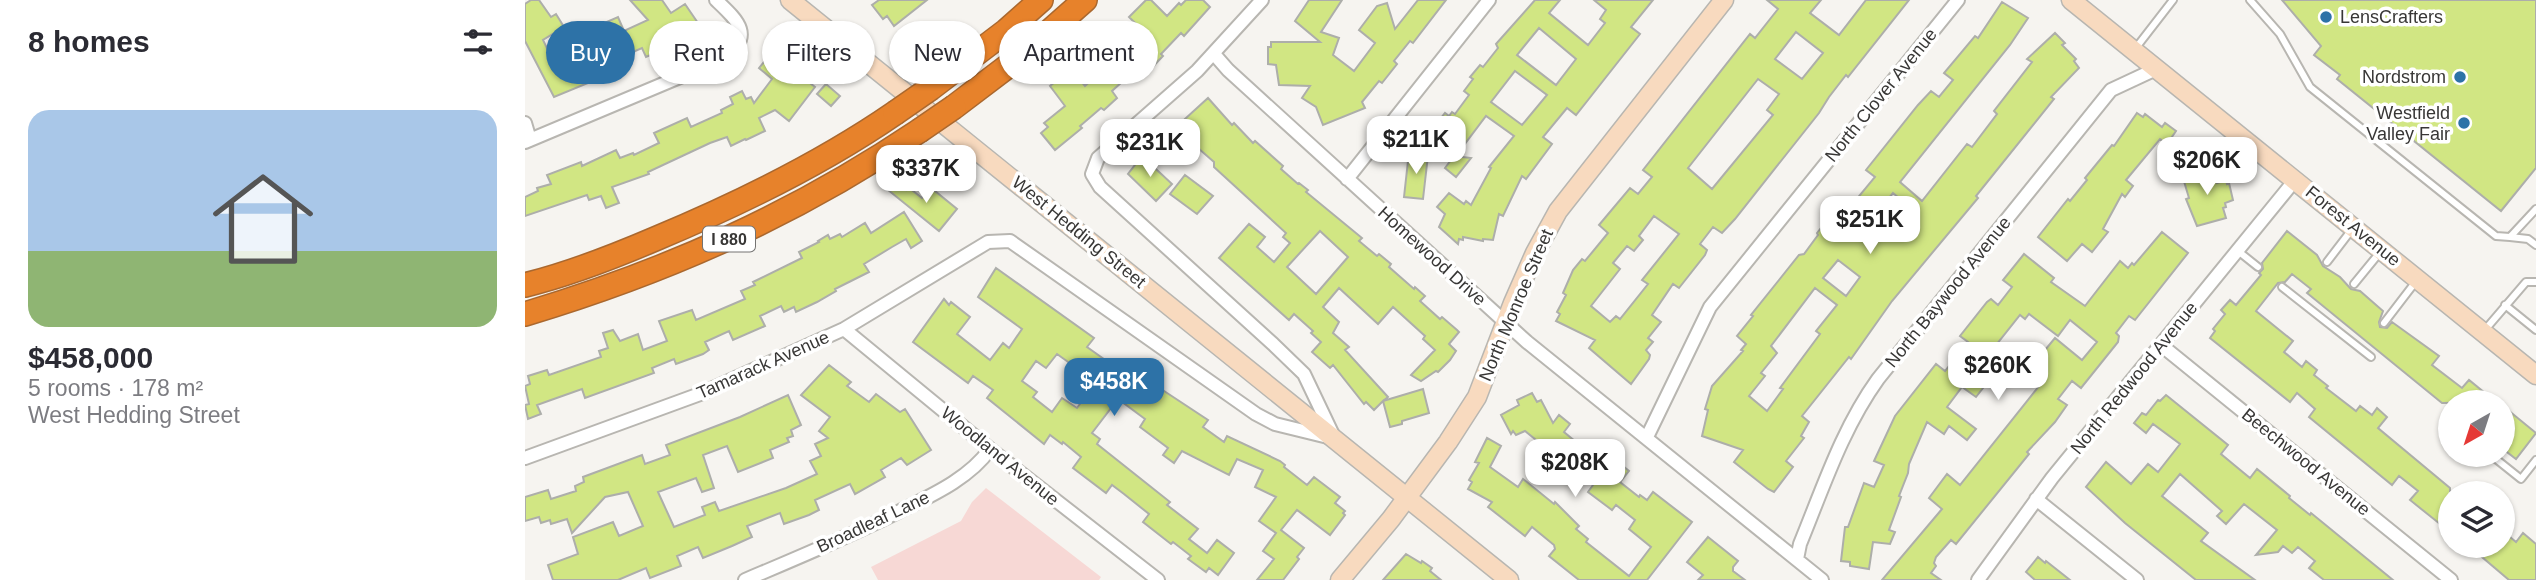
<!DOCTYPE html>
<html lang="en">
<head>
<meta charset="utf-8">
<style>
  :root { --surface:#fff; --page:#f7f7f7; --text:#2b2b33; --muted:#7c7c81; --line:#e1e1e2; --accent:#2d72a7 }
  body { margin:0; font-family:Arial,sans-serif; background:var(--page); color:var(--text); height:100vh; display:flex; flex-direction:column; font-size:26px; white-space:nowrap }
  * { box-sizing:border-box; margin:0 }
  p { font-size:23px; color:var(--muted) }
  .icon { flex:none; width:38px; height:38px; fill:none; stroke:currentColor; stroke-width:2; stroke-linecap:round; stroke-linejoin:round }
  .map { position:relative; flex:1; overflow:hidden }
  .details { display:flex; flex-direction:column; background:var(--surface); width:525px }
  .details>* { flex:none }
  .banner { position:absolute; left:21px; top:21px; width:665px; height:63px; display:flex; gap:14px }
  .needle { width:46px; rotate:219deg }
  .fabs { position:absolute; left:1913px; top:390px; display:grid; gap:14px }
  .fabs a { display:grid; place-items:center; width:77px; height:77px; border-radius:50%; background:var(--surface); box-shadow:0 2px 5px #0004; font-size:35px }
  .price { position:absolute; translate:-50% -60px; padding:0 16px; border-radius:14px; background:#fff; color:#222; font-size:23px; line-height:46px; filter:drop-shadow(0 2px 4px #0008) }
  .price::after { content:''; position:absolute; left:50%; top:42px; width:21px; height:16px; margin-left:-10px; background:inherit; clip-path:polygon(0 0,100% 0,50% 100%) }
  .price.active { background:var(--accent); color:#fff }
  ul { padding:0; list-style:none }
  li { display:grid; align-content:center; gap:14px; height:371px; padding:0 28px }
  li+li { border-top:2px solid var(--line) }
  li span { display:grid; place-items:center; height:217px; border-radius:21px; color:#555 }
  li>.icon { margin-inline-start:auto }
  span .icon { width:126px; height:126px; fill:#fffc; stroke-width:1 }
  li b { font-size:30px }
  h2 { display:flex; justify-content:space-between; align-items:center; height:84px; padding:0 28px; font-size:30px }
  .chip { padding:0 24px; border-radius:32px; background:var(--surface); box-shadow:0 2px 5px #0004; font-size:24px; line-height:63px }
  .chip.active { background:var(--accent); color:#fff }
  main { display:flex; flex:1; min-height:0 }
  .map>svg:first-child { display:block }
  .green { fill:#f7d8d5 }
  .building { fill:#d1e683; stroke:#adaeaa; stroke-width:2; fill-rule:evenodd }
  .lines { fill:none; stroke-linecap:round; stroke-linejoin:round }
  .service-casing { stroke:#b8b6b1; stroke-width:10 }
  .minor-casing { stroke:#b8b6b1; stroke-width:16 }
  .secondary-casing { stroke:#b8b6b1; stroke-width:21 }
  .motorway-casing { stroke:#aa682f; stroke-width:26 }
  .service { stroke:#fff; stroke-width:6 }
  .minor { stroke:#fff; stroke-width:12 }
  .secondary { stroke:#f8dabf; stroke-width:18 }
  .motorway { stroke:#e7822b; stroke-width:23 }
  .motorway-bridge-casing { stroke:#aa682f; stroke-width:26; stroke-linecap:butt }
  .motorway-bridge { stroke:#e7822b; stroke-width:23 }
  .poi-dot { fill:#2d72a7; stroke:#fff; stroke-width:2.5 }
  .labels { text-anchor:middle; stroke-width:7; stroke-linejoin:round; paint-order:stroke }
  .shield { fill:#fff; stroke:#747372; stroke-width:2 }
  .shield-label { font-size:16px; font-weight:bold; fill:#383736 }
  .poi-label { font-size:18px; fill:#383736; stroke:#fff; text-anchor:end }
  .street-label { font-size:18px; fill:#383736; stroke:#fff }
</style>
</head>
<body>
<main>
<section class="details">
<h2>8 homes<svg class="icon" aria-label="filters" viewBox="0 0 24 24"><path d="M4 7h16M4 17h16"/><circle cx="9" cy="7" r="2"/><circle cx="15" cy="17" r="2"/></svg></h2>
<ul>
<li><span style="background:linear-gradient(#a9c7e8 65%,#8fb573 0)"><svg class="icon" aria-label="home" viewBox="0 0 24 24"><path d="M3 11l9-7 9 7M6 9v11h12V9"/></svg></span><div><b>$458,000</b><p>5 rooms · 178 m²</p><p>West Hedding Street</p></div></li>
</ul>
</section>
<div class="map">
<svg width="2011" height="580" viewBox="0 0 2011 580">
  <rect width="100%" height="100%" fill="#f6f4f0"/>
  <!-- green -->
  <path class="green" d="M461,488L576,577L574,580H353L346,567L436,521L447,502Z"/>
  <!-- building -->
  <path class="building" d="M6,0H14L26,17L31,14L39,27L18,40L28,61L53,51L47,37L93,17L99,31L123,20L105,0H137L146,13L160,4L175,26L142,48L121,57L117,48L87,61L76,66L80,76L29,97L0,41V4Z
    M354,0H402L369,26L362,16L358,19L347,5Z
    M621,0H626L642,16L654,3L656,5L661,0H678L685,7L659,36L656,33L636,54L638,56L621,74L618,71L611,78L607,73L587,91L592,98L579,110L576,108L555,126L557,128L530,150L516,133L523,127L519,123L540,106L525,86L546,69L560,86L591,57L586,53L613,26L604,17Z
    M784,0H817L796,32L814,38L808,55L829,71L850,43L834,30L852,6L862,3L870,29L893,0H921L888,43L885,41L869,61L872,64L857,83L854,81L837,102L840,108L798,125L791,107L777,98L785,86L754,85L751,65L743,64V47H746V42H795L770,21Z
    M1010,0H1035L1024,13L1063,45L1080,23L1075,19L1081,10L1069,0H1128L1106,27L1115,34L1063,100L1051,115L1042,108L1018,137L1027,144L1001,179L997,176L978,216L974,214L968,240L958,239V241L938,237V240L934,239L933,244L914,227L920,214L912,207L924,193L939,204L941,201L946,205L966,168L964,167L989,136L961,116L933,153L905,132L920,113L924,116L927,112L930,114L944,95L939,91L948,79L945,77L955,65L958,67L973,48L971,44ZM1014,28L1051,59L1031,85L992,55ZM990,71L1022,95L997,125L966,102Z
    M1242,0H1296L1285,13L1314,35L1341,0H1384L1323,77L1321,75L1304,97L1294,113L1210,219L1197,233L1188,227L1175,244L1182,250L1180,255L1154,288L1148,284L1127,315L1136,322L1123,338L1128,342L1121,350L1125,355L1124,359L1106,384L1064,348L1070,340L1031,321L1035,314L1032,312L1041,295L1038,293L1048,270L1057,259L1060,261L1083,233L1074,225L1105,188L1113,194L1127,177L1118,170L1225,34L1230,38L1253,9ZM1271,32L1298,53L1277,79L1250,59ZM1233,79L1254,94L1242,110L1248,115L1187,189L1163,168ZM1129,216L1154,234L1117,280L1123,284L1095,319L1091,316L1085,322L1066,306L1095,269L1088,263L1102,246L1109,251L1118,240L1114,236Z
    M1757,0H2011V168L1976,211L1812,79L1815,75L1789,55L1796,46Z
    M1477,2L1503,18L1485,45L1375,182L1397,201L1442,144L1447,147L1472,114L1469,111L1507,62L1502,59L1530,33L1540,43L1537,45L1551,59L1549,61L1554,68L1526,97L1529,99L1451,196L1453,198L1367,301L1326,359L1324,357L1277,416L1284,422L1276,436L1279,438L1261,461L1268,467L1249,492L1243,489L1209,462L1218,450L1177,436L1183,410L1180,409L1187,386L1218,351L1216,350L1221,344L1212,336L1228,316L1226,315L1274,255L1279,254L1293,235L1292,233L1318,200L1326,206L1350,177L1341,170L1393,105L1406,91L1414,97L1428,80L1419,73L1450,36L1453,38ZM1368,193L1388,210L1371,231L1351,214ZM1313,260L1335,277L1321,296L1298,278ZM1290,288L1312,305L1291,331L1295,334L1255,388L1258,389L1242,411L1224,396L1240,376L1236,373L1252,353L1246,346Z
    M252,46L264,58L259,63L290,87L264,121L250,110L234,118L240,131L221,140L220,139L206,146L202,137L185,143L123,172L124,174L87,187L94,203L81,208L76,196L64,200L62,195L0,216V197L13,191L12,188L26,184L22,175L56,162L57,166L91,150L95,158L108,153L109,155L134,143L129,133L162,118L166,127L197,113L196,110L208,104L205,97L217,91L221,99L226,97L229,103L247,79L234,68Z
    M301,84L315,96L306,106L292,94Z
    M683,98L707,125L709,123L728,143L730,141L758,166L756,169L773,184L774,183L783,190L781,192L837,238L834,241L852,256L854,254L866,264L864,267L889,289L890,287L900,296L895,301L915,319L917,317L932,330L934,332L924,344L931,351L925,360L913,372L911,371L896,381L886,375L910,350L898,339L900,336L868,307L853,324L814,288L798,307L814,322L808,333L824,347L820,350L863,397L858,401L898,389L904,413L877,421V424L865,427L858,401L849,410L841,402L839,404L808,365L805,368L787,352L796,342L786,333L788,331L769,314L764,320L694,258L724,224L740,237L732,247L749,262L765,243L758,237L761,233L689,167V162L665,141L663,143L650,128ZM795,231L823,257L791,294L762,267Z
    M1612,113L1618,117L1620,114L1637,127L1640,123L1651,131L1642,144L1635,139L1601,180L1608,186L1600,197L1597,194L1578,229L1583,232L1567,252L1557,244L1542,261L1513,237L1543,199L1545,201L1562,180L1560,178L1587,145L1589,146Z
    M884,152L903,155L898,199L879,197Z
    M617,156L647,184L631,201L603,174Z
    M929,156L946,158L931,177L920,168Z
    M1685,170L1692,183L1701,180L1702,184L1704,183L1708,200L1700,203L1701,207L1698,208L1701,218L1672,226L1661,199L1664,198L1658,178Z
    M660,175L688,196L672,214L645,194Z
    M371,181L381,190L383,187L397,198L405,187L432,209L414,231L363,190Z
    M379,212L397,241L386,248L381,239L367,247L339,264L344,272L310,289L311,291L292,302L271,312L269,307L259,312L256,306L235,316L240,326L208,340L204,331L180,342L184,350L178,354L151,364L149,359L127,368L129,373L60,398L57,389L26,400L12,405L16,414L3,419L0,405L4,404L0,386L5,384L3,376L22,370L24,375L76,357L74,351L83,348L78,333L88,330L95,341L113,334L118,350L142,341L134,321L167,310L171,320L220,299L216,291L230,285L228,282L277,258L274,252L294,242L293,241L303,235L305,239L315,234L317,237L340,223L346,233Z
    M1762,231L1792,255L1798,266L1815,277L1826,289L1835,291L1858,311L1854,322L1855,327L1862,328L1867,322L1914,356L1907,365L1937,388L1944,380L1971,402L1917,403L1782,293L1786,289L1767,274L1760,282L1753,283L1731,311L1768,341L1759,352L1777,367L1781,361L1792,370L1789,375L1803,386L1801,388L1831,411L1835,406L1847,415L1852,408L1862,417L1853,428L1925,488V532L1885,500L1893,491L1874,476L1867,485L1784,417L1790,409L1772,393L1765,402L1685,338L1690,331L1688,329L1700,314L1696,310L1705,300L1711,305L1736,275L1734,273L1738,269L1737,263Z
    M1637,232L1663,253L1610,320L1604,316L1591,333L1594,336L1593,342L1556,388L1547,381L1533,399L1542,405L1530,422L1502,452L1504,454L1431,544L1426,540L1411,557L1409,563L1411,566L1406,573L1416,580H1357L1417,509L1404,498L1422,474L1435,485L1518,381L1501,368L1508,359L1511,361L1530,338L1557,360L1572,342L1545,320L1533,336L1504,314L1500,319L1495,315L1468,349L1480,360L1451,397L1437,387L1422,407L1451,429L1442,440L1424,426L1419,434L1402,422L1384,464L1383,473L1374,496L1376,497L1364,530L1370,532L1365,544L1348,542L1344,569L1325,566V562L1316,561L1320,527H1323L1339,483L1349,487L1359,465L1349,461L1370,416L1411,364L1420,371L1443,342L1435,336L1462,302L1466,299L1473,305L1487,287L1478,280L1499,254L1529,278L1526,282L1560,306L1595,261L1603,268L1607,263L1609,265Z
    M471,268L569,338L562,347L593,369L600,360L634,385L633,387L683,420L678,427L699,442L702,436L755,461L760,465L759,467L782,485L789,477L815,497L810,503L820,511L818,513L820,515L805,535L772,510L756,530L779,548L772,557L774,559L758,580H732L749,559L738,551L751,533L734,521L751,497L730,487L738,470L712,459L704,475L657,451L649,463L638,455L643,448L615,427L620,419L593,399L567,433L575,439L572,444L645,502L642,505L673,529L664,539L682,553L692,540L709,553L693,575L684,568L681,572L663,559L666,556L648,542L646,544L618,522L624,514L599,494L587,485L581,493L548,468L556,457L538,442L537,444L525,435L519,444L462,398L468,390L448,376L443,383L388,342L419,299L424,305L426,302L445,317L432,334L465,360L478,343L484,348L497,329L453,297ZM532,354L571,382L552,408L537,398L527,412L508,397L512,392L497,381L511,361L521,368Z
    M304,365L326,382L322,386L344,402L351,394L375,412L380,409L406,450L382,465L376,458L356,470L360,477L330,494L325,484L290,500L294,510L284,515L259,524L255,513L222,526L227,537L207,546L178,558L173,547L152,556L156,566L125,578L121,568L93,580H28L23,565L53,554L48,537L88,522L94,536L118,526L103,492L80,497L47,533L42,519L26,524L25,520L16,523L14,517L0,521V497L23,490L26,499L51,491L50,486L59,482L58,477L117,455L120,464L145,455L141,445L215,417L263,395L276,425L266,430L268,436L262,438L264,442L245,450L248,458L213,472L202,446L178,455L189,488L177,492L171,478L133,492L149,527L180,515L177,507L190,502L194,511L261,488L292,474L285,461L296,456L290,444L303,438L294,431L305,417L276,395Z
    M1007,393L1012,402L1016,400L1028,423L1034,415L1045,424L1039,432L1068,456L1074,447L1104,471L1095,482L1114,497L1115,495L1122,500L1128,492L1167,522L1122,580H1054L1024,556L1030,549L1029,545L1007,527L1000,536L963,507L967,502L943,489L947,482L944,480L954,463L950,462L962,438L976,446L965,467L993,487L998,479L1029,504L1030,502L1054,526L1051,529L1063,539L1061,542L1104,576L1126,547L1104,529L1110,520L1091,505L1087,510L1063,492L1068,485L1038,461L1034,463L1025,456L1027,453L1000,431L991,435L988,431L986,434L976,415L994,405L992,400Z
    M1641,395L1703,445L1696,454L1708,464L1725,478L1732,469L1765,496L1764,498L1785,515L1786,513L1868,580H1799L1784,568L1790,561L1773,547L1767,553L1758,546L1753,552L1731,555L1752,530L1719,504L1701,524L1692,516L1697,511L1655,474L1637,496L1683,533L1676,541L1730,580H1671L1600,523L1561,487L1581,462L1606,484L1623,464L1633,472L1655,444L1628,424L1621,433L1609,423L1617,413L1621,415L1633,400L1635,401Z
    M1978,406L2011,433L1991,459L1978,449Z
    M1978,531L1991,542L1998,533L2011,544V580H1984L1957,557L1966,546H1978Z
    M1183,537L1213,561L1208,567V571L1220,580H1173L1178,575L1162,562Z
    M881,554L896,563L897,561L907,568L905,571L916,580H858Z
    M1513,557L1520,563L1521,561L1545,580H1510L1501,572Z"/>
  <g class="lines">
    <!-- service casing -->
    <g class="service-casing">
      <path id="service" d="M1725,0L1755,34L1785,87L1971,236L1985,237
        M1610,49L1648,0
        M2011,209L1985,237L2003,239L2011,245
        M1713,251L1733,267
        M1802,262L1828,228
        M1829,284L1856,251
        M1757,287L1846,357
        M1980,305L2011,330
        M1859,323L1892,280
        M1959,331L2001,282H2011
        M1966,455L1996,479L2011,460"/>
    </g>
    <!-- minor casing -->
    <g class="minor-casing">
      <path id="minor" d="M737,0L672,71L573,158L567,174L575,187L748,344L779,374L808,435
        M689,54L703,70L1002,342L1297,580
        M0,123L5,140
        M0,142L200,58C230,35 212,20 191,0
        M822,179L964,0
        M319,329L465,449L633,580
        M1636,345L1926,580
        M1122,437L1185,307L1433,0
        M0,458L175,394L319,329L463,242L485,241L731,414L750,424L803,437
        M1511,499L1612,580
        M1272,559L1275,544C1298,488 1317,429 1353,379L1586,90L1631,69
        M220,580C272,558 323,537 373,512C405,496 444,479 465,449
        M1453,580L1527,478L1770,180"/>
    </g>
    <!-- secondary casing -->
    <g class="secondary-casing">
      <path id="secondary" d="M265,0L984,580
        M1546,0L2011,375
        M815,580L866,519L923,442L952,397L988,303L1010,253L1033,211L1199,0"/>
    </g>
    <!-- motorway casing -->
    <g class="motorway-casing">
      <path id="motorway" d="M406,88L481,31L516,0
        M429,107L500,53L560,0
        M0,285C45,274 88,257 130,239C214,204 296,164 370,113
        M0,314C143,271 269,215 394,131"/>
    </g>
    <!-- service -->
    <use href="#service" class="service"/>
    <!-- minor -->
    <use href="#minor" class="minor"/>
    <!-- secondary -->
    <use href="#secondary" class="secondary"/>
    <!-- motorway -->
    <use href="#motorway" class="motorway"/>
    <!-- motorway-bridge casing -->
    <g class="motorway-bridge-casing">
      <path id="motorway-bridge" d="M370,113L406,88
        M394,131L429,107"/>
    </g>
    <!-- motorway-bridge -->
    <use href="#motorway-bridge" class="motorway-bridge"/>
  </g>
  <!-- markers -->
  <g class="poi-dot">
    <circle cx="1801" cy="17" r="7"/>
    <circle cx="1935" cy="77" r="7"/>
    <circle cx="1939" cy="123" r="7"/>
  </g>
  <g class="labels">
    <!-- shield labels -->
    <rect class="shield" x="178" y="226.5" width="52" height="25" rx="5"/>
    <g class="shield-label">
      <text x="204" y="245">I 880</text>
    </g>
    <!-- poi labels -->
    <g class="poi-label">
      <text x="1815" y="23" text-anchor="start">LensCrafters</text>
      <text x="1921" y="83">Nordstrom</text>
      <text x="1925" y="119">Westfield<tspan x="1925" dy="21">Valley Fair</tspan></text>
    </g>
    <!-- street labels -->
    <g class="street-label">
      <text transform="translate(1356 95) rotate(-51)" y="6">North Clover Avenue</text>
      <text transform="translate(1828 226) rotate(39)" y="6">Forest Avenue</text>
      <text transform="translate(554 232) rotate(39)" y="6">West Hedding Street</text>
      <text transform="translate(907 256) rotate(42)" y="6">Homewood Drive</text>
      <text transform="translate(1423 292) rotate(-51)" y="6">North Baywood Avenue</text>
      <text transform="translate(991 305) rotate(-67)" y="6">North Monroe Street</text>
      <text transform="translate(238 365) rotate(-24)" y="6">Tamarack Avenue</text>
      <text transform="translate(1609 378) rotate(-51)" y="6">North Redwood Avenue</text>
      <text transform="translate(475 456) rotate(39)" y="6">Woodland Avenue</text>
      <text transform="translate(1781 462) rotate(39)" y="6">Beechwood Avenue</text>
      <text transform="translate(348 522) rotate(-25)" y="6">Broadleaf Lane</text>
    </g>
  </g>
</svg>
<div class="fabs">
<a><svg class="needle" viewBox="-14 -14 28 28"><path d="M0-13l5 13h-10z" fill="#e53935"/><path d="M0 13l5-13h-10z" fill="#7c7c81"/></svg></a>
<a><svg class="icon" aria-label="layers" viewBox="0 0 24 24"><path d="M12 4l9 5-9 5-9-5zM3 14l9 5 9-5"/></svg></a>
</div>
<b class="price" style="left:891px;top:176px">$211K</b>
<b class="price" style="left:625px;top:179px">$231K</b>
<b class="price" style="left:1682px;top:197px">$206K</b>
<b class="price" style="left:401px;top:205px">$337K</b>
<b class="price" style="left:1345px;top:256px">$251K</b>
<b class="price" style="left:1473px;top:402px">$260K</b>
<b class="price active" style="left:589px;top:418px">$458K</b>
<b class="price" style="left:1050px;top:499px">$208K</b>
<div class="banner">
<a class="chip active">Buy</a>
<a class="chip">Rent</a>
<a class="chip">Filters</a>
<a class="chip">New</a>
<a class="chip">Apartment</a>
</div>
</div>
</main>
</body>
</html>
